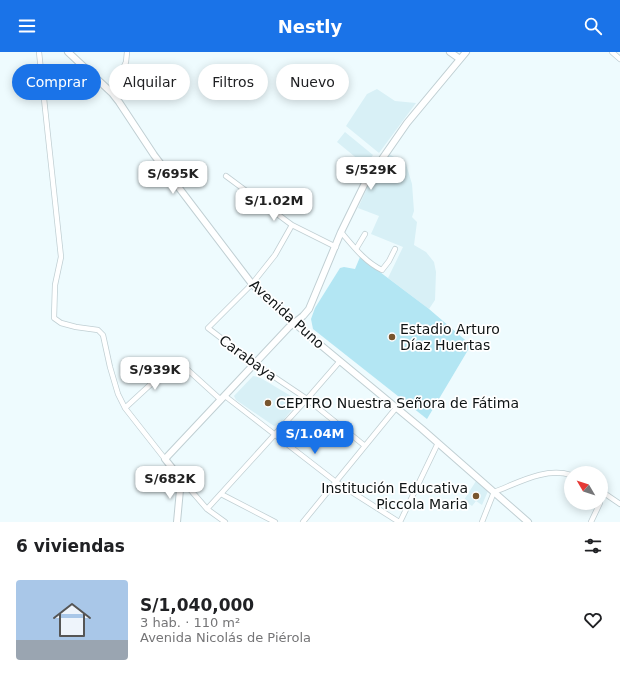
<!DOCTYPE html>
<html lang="es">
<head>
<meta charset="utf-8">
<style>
  :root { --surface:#fff; --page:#f2f2f2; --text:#202124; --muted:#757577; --accent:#1a73e8 }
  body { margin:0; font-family:"DejaVu Sans",sans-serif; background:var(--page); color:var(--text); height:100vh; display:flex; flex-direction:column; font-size:15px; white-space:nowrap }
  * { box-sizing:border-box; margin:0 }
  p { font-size:13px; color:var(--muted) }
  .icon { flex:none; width:22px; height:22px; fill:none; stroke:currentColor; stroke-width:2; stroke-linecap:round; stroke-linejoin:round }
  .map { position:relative; height:470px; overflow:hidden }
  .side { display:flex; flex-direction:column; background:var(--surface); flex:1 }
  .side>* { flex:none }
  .banner { position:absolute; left:12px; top:12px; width:400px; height:36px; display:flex; gap:8px }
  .needle { width:26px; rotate:309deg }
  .tools { position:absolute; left:564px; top:414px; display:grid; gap:8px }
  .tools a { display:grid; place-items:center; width:44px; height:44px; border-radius:50%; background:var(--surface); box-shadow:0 2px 10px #0003; font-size:20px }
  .price { position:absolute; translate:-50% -34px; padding:0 9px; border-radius:8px; background:#fff; color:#222; font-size:13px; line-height:26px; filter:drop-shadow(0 1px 2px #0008) }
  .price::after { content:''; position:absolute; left:50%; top:24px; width:12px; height:9px; margin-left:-6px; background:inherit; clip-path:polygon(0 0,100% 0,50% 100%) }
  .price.on { background:var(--accent); color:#fff }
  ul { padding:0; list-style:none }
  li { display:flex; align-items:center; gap:12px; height:100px; padding:0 16px }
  li span { display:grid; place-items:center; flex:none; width:112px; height:80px; border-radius:4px; color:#555 }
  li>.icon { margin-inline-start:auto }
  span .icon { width:48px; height:48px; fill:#fffc; stroke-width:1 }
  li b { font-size:17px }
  h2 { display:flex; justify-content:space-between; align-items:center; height:48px; padding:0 16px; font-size:17px }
  .chip { padding:0 14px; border-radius:18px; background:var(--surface); box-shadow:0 2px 10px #0003; font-size:14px; line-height:36px }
  .chip.on { background:var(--accent); color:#fff }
  header { display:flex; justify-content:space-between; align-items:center; height:52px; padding:0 16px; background:var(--accent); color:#fff; font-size:18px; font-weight:800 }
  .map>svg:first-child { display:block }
  .built { fill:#d8f0f6 }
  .green { fill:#b3e6f3 }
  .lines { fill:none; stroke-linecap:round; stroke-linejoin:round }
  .street-casing { stroke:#c0cfd3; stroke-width:6 }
  .secondary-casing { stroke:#c0cfd3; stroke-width:8 }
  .street { stroke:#fff; stroke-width:4.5 }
  .secondary { stroke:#fff; stroke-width:6 }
  .poi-dot { fill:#78552e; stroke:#fff; stroke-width:1.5 }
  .labels { text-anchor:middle; stroke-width:3.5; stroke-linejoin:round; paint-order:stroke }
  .street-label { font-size:14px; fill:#0f1415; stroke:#fff }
  .poi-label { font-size:14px; fill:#0f1415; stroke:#fff; text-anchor:start }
</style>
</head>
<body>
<header><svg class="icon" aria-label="menu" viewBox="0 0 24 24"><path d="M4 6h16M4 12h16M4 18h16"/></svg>Nestly<svg class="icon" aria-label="search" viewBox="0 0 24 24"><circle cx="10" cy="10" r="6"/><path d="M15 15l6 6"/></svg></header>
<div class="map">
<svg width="620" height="470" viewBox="0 0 620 470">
  <rect width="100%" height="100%" fill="#eefbfe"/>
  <!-- built -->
  <path class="built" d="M377,37L395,49L416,51L379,101L346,74L367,42Z
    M345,80L373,103L365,113L337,90Z
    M389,102L406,112L412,132L414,159L412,165L417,170L414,193L426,200L434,210L436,220L435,248L429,257L388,226L403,195L371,182L379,164L358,156L367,136Z
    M253,324L259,325L296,347L295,354L280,372L274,374L236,348L234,344Z
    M476,429L488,439L482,453L476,449L472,454L464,448Z"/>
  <!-- green -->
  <path class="green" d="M360,205L429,257L471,293L427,367L313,277L311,267L315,256L340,216L344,215L355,217Z"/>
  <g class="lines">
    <!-- street casing -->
    <g class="street-casing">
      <path id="street" d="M39,0L61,205L55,233L54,266L61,271L76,275L98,278L103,283L110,315L118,342L125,356L165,407
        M612,0L620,7
        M112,41L126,10L127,0
        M226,124L292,173L336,195
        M292,173L275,203L252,232L208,276L255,312L307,347L365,394
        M341,180C353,194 365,210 382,218L389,209L395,197
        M356,197L365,182
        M225,344L336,430L399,470
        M125,356L176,309H178L221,348
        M181,427L207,457L225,470
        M601,439L620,452
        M221,442L275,470
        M207,457L307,347L340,309
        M303,470L396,356
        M400,470L438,391
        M482,470L494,440C518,431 545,415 571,423
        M591,470L600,451"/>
    </g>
    <!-- secondary casing -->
    <g class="secondary-casing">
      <path id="secondary" d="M68,0L112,41L119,50L154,103L252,232L294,271L422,377L528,470
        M450,0L460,7
        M177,470L181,427L165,407L289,275L303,264L309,257L341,180L364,133L407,71L466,0"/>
    </g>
    <!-- street -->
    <use href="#street" class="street"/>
    <!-- secondary -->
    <use href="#secondary" class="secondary"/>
  </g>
  <!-- markers -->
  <g class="poi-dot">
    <circle cx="392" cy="285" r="4"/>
    <circle cx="268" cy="351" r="4"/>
    <circle cx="476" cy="444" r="4"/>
  </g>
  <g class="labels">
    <!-- street labels -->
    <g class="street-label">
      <text transform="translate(287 262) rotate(42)" y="5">Avenida Puno</text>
      <text transform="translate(248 306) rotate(36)" y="5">Carabaya</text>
    </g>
    <!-- poi labels -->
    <g class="poi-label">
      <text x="400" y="282">Estadio Arturo<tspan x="400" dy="16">Díaz Huertas</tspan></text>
      <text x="276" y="356">CEPTRO Nuestra Señora de Fátima</text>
      <text x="468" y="441" text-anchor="end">Institución Educativa<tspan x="468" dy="16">Piccola Maria</tspan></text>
    </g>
  </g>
</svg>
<div class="tools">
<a><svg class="needle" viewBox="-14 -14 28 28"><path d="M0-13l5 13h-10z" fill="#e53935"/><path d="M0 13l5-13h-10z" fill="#757577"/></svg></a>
</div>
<b class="price" style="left:371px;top:139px">S/529K</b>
<b class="price" style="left:173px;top:143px">S/695K</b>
<b class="price" style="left:274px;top:170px">S/1.02M</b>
<b class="price" style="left:155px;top:339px">S/939K</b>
<b class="price on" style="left:315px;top:403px">S/1.04M</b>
<b class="price" style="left:170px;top:448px">S/682K</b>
<div class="banner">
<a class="chip on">Comprar</a>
<a class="chip">Alquilar</a>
<a class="chip">Filtros</a>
<a class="chip">Nuevo</a>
</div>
</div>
<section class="side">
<h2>6 viviendas<svg class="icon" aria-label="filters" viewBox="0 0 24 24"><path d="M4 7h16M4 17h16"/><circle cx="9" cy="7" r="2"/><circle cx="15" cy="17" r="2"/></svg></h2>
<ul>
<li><span style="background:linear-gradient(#a9c7e8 75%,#9aa5b1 0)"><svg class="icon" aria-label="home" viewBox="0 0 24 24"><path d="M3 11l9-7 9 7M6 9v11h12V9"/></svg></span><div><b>S/1,040,000</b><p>3 hab. · 110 m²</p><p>Avenida Nicolás de Piérola</p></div><svg class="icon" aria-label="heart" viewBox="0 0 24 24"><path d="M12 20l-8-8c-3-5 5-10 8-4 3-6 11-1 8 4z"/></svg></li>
</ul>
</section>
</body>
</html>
